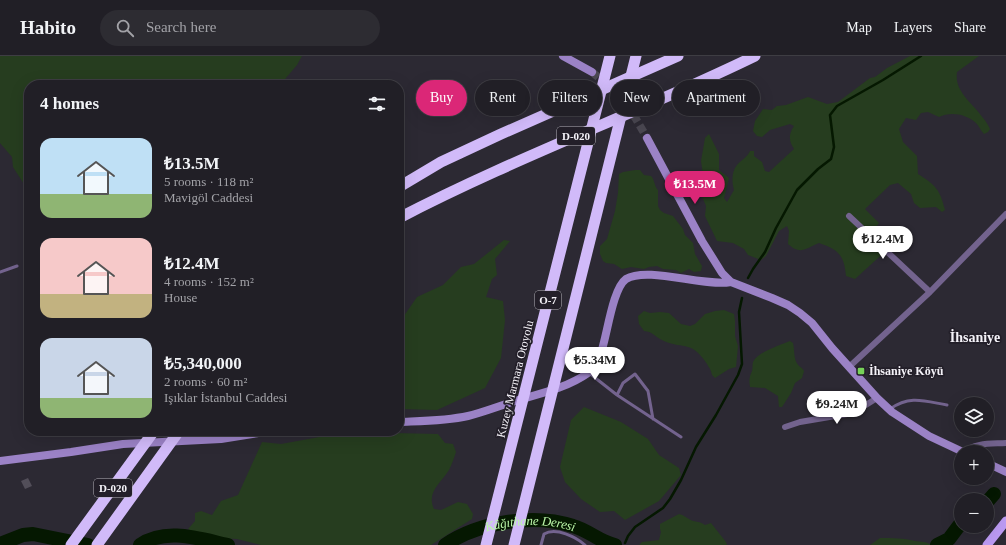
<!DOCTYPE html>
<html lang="en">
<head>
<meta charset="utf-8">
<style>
  :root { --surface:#211f26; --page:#2d2c32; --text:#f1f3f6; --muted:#a2a2a7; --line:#3e3d43; --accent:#db2777 }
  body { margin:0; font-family:"Times New Roman",serif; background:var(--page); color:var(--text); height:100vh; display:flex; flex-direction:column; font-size:15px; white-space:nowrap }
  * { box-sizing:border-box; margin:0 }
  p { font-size:13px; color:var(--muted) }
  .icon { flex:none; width:22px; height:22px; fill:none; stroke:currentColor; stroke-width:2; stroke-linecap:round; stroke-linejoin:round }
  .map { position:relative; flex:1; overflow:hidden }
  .side { position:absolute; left:24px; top:24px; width:380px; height:356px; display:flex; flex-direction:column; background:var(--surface); border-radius:16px; box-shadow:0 4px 16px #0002,0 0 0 1px var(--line) }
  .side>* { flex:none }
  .banner { position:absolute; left:416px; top:24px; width:380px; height:36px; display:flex; gap:8px }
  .fabs { position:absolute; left:954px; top:341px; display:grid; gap:8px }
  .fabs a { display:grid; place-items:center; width:40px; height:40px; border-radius:50%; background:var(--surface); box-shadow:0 4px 16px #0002,0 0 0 1px var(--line); font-size:20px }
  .price { position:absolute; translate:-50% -34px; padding:0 9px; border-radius:14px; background:#fff; color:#222; font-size:13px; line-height:26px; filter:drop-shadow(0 1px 2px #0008) }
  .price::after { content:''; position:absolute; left:50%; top:24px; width:12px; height:9px; margin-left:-6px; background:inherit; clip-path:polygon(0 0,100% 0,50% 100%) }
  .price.active { background:var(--accent); color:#fff }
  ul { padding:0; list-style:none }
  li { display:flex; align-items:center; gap:12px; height:100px; padding:0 16px }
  li span { display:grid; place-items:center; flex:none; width:112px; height:80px; border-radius:12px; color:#555 }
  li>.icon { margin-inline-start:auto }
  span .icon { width:48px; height:48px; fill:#fffc; stroke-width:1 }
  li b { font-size:17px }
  h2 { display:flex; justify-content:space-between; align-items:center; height:48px; padding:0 16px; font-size:17px }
  .tag { padding:0 14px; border-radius:18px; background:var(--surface); box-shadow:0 4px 16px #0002,0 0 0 1px var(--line); font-size:14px; line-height:36px }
  .tag.active { background:var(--accent); color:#fff }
  header { display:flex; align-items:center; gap:24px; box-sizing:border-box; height:56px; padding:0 20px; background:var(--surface); border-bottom:1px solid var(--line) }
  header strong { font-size:19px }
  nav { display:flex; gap:22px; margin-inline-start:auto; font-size:14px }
  .search { width:280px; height:36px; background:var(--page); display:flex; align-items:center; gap:10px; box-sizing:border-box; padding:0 14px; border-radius:22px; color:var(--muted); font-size:15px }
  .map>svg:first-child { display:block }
  .green { fill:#263d1f }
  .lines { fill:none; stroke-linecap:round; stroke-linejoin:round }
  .stream { stroke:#051801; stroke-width:2.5 }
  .river { stroke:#051801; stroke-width:14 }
  .building { fill:#524e59 }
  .secondary-tunnel { stroke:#4a4751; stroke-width:8; stroke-dasharray:8 4; stroke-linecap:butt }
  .lane { stroke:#73638e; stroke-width:3 }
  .street { stroke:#73638e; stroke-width:6 }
  .secondary { stroke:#9b82c6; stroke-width:8 }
  .primary { stroke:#bb9af2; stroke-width:9 }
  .highway { stroke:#d1baf9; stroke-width:11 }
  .highway-bridge { stroke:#d1baf9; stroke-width:11 }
  .poi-dot { fill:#77d259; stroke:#231f29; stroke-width:1.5 }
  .labels { text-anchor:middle; stroke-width:3.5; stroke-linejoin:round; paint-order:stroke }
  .shield { fill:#231f29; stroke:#b5b3ba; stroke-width:1 }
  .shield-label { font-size:11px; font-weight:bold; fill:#f4f2f8 }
  .poi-label { font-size:12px; font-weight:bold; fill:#f4f2f8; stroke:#231f29; text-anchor:start }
  .street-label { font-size:12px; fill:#f4f2f8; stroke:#231f29 }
  .water-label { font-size:13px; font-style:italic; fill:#bbf7a9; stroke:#231f29 }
  .quarter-label { font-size:14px; font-weight:bold; fill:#f4f2f8; stroke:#231f29 }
</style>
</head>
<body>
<header>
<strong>Habito</strong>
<div class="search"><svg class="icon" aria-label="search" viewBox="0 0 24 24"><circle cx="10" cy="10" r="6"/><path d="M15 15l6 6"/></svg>Search here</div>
<nav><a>Map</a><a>Layers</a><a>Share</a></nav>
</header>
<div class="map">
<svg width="1006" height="489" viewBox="0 0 1006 489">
  <rect width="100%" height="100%" fill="#2c2933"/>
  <!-- green -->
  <path class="green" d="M0,0H302L297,9L280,29H29V136L13,111L12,101L0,87Z
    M910,0H979L957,16C954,36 973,47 983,62C986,65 988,69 990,73L988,76L984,78C981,75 979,70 976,67C967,58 950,55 939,61L928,56L921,57L916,64L906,62L899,73L903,86L917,100L918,118C936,129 940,134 945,154L942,156L936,151L920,152L914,147L911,138L898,127L890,129L865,153L879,167L872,176L888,193L855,223L846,220C844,199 839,194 819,187C805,193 800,199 788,188L789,175L787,170L779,175L766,200L761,204L748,199L744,193L733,187L717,185L705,160L706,150L701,138L703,119L701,105L705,82L709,78L719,98V114L729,122L724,142L727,146L734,134C732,127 731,116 737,109C742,103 746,103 750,95H754V100L762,106L765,115L769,116L794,93C789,85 788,79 794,70L790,68L770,74L762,81L757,80L753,75L755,65L763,53L772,54L777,50L786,49L808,41L827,48L838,46L870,22L875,21L887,12Z
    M635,114H640L644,119L651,120C655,124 654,130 658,134V150L660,154L664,157L673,160L683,173L685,179L693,187L695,198L702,210L701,215L694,216L689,213L681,217L676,214L663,213L657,210L649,211L644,213L631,211L622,213L614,208L606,207L603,205L600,198V190L607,183L615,155L618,137L619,118L623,116Z
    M504,184L510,185L495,203L497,219L492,223L486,241L503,245L505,264L501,302L485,332L437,354L399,353V267L417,241L443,229L461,211L474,208Z
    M724,254L734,258L735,265V280L738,290L736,311L729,313L715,322L712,319C711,314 710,313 707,308C690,282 682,295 660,283C653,279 653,276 644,275L639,268L638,260L644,255L650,257L660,256L669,257L681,268L690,270L695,268L705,258L715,255Z
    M790,285L793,287C795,295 793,304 799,310C801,311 803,313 804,315L802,322L795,327L791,337L782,351H779L778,340L765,332L750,331C749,324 749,322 752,315C753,312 752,309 753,306C757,296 781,289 790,285Z
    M584,351L621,366L648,383L659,399L679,412L681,419L659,445L625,464L614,455L600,456L581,443L565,426L560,411L571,364Z
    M347,376L438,378L445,387L453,388L456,396C454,402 452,408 449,414C441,427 426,436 434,453L441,454L458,446L467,448L473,458L472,463L431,489H261L237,483L202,481L188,473L195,465V457L201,455L212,459L221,445L238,439L262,386L281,388Z
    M679,458C684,459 685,461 689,463C695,467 698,464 705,469L711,467L726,486L727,489H639L642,486L659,484L661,476L660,473V468Z
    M880,482C893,482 903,482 915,485C921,486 926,485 931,489H870Z"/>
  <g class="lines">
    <!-- stream -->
    <path class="stream" d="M748,222L753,213L765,196L776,172L797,134L818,113L831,103L834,91L830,59L837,50L883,24L921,0
      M625,487L628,480L635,471L663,452L670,443L681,424L696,391L716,359L738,319L742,308L739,256L742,242"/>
    <!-- river -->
    <g class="river">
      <path d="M987,446L994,438"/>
      <path d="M0,488L23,479L33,478L88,489"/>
      <path d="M140,489C166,471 200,483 228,489"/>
      <path id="s1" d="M445,489C479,466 534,457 573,470C588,474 600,486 615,489"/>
      <path d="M937,489L949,483L961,467"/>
    </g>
  </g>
  <!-- building -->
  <path class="building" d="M28,422L32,430L25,433L21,425Z"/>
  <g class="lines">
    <!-- secondary-tunnel -->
    <path class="secondary-tunnel" d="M592,16L617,37L636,63L647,82"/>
    <!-- lane -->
    <path class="lane" d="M0,216L17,210
      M589,317L617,339L681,381
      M617,339L623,327L635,318L648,335L653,363
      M890,353C910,339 924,345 947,349
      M541,489L544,478C556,471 576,481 585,489"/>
    <!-- street -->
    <path class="street" d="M849,160L930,236
      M849,311L930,236L1006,158
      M785,371L800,366L853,357L877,342
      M965,396C974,386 994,388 1006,387"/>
    <!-- secondary -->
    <path class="secondary" d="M563,0L592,16
      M647,82L702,185L722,217L731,226L772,242L788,249L800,257L812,267L832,292L877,342L892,356L929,380L963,396
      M399,366C422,365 446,365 468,360C484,356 499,350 515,345C539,338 567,332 588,317C594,313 597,306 600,300C607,282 612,233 626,223C648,210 703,231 731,226
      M0,405L71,396L123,388L221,383L271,375
      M987,407L1006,416"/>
    <!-- primary -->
    <path class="primary" d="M987,489L1006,465"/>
    <!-- highway -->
    <path class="highway" d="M399,131L441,106L501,78L678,0
      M399,162C514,102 638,57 755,0"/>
    <!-- highway-bridge -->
    <path class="highway-bridge" d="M71,489L154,375
      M97,489L179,375
      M486,489L610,0
      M514,489L636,0"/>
  </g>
  <!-- markers -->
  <rect class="poi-dot" x="857" y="311" width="8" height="8" rx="2"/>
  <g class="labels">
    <!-- shield labels -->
    <g class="shield">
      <rect x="557" y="71" width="38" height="18" rx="3"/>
      <rect x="535" y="235" width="26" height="18" rx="3"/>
      <rect x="94" y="423" width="38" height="18" rx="3"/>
    </g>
    <g class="shield-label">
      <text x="576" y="84">D-020</text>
      <text x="548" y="248">O-7</text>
      <text x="113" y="436">D-020</text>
    </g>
    <!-- poi labels -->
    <g class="poi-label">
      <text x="869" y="319">İhsaniye Köyü</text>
    </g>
    <!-- street labels -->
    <g class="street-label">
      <text transform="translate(515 323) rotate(-76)" y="4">Kuzey Marmara Otoyolu</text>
    </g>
    <!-- water labels -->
    <g class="water-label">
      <text dy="5" stroke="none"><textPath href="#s1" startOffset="90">Kâğıthane Deresi</textPath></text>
    </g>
    <!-- quarter labels -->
    <g class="quarter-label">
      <text x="975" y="286">İhsaniye</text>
    </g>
  </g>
</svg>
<div class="fabs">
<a><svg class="icon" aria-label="layers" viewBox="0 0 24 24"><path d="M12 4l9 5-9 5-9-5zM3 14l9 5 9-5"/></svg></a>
<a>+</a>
<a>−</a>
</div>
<b class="price active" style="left:695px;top:149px">₺13.5M</b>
<b class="price" style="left:883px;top:204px">₺12.4M</b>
<b class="price" style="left:595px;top:325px">₺5.34M</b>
<b class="price" style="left:837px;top:369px">₺9.24M</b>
<div class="banner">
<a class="tag active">Buy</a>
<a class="tag">Rent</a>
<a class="tag">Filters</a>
<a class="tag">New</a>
<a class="tag">Apartment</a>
</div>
<section class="side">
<h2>4 homes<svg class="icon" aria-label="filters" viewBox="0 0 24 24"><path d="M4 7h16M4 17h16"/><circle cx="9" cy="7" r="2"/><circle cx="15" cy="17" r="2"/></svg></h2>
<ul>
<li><span style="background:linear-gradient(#bfe0f5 70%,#8fb573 0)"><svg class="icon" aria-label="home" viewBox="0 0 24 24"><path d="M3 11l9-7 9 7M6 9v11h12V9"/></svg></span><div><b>₺13.5M</b><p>5 rooms · 118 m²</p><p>Mavigöl Caddesi</p></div></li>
<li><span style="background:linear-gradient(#f6c9c9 70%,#c2b280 0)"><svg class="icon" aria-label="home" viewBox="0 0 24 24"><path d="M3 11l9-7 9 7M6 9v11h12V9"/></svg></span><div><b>₺12.4M</b><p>4 rooms · 152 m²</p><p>House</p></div></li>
<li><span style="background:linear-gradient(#c9d6e8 75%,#8fb573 0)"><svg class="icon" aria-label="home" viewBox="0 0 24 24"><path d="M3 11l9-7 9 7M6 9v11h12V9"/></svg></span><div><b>₺5,340,000</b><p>2 rooms · 60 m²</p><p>Işıklar İstanbul Caddesi</p></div></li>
</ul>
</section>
</div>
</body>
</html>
